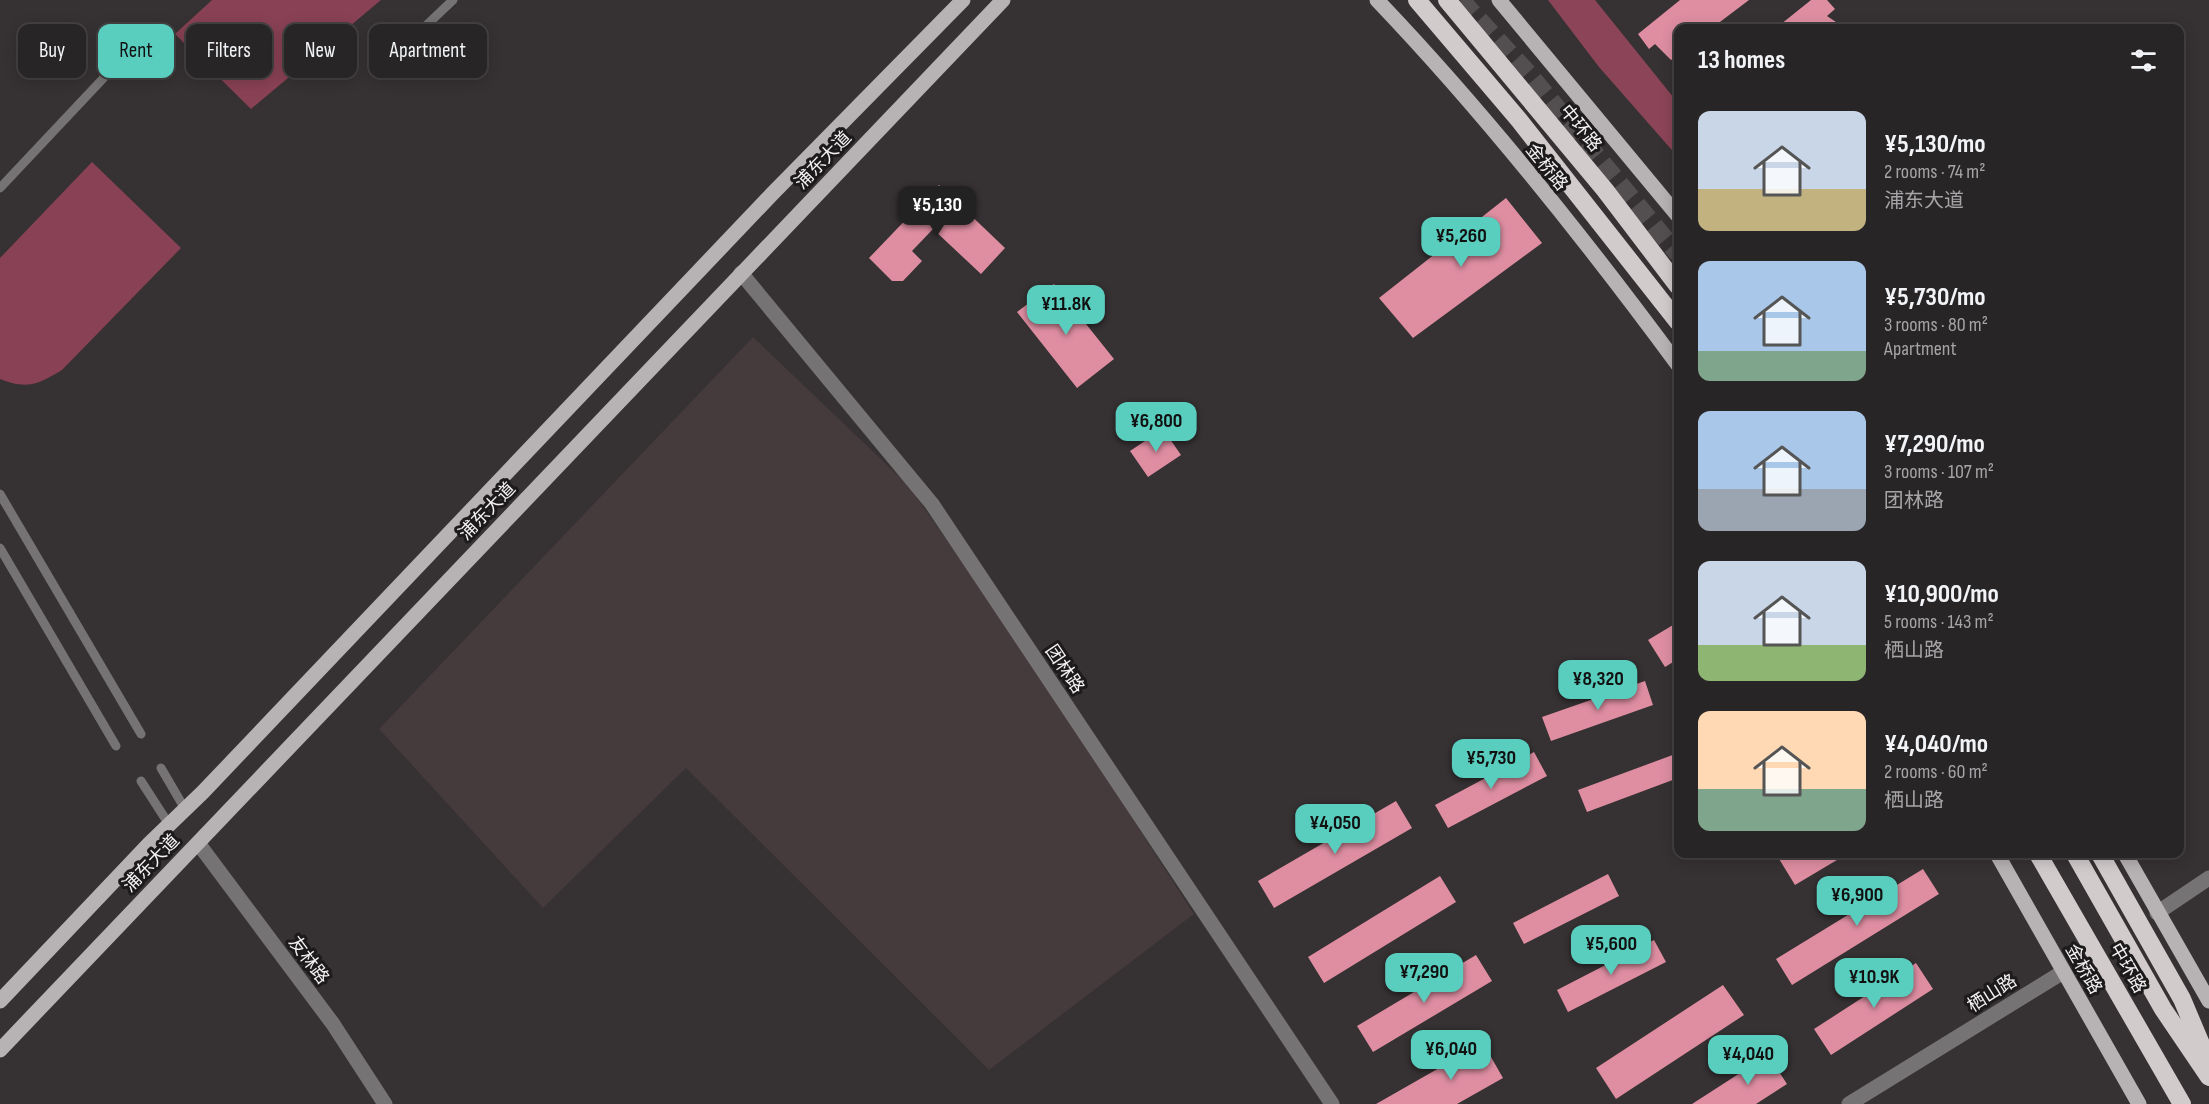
<!DOCTYPE html>
<html lang="en">
<head>
<meta charset="utf-8">
<style>
  :root { --surface:#282526; --page:#302d2e; --text:#f1f3f6; --muted:#a5a5a7; --line:#444243; --accent:#59cebf }
  body { margin:0; font-family:"Sofia Sans Condensed","Noto Sans SC",sans-serif; background:var(--page); color:var(--text); height:100vh; display:flex; flex-direction:column; font-size:22px; white-space:nowrap }
  * { box-sizing:border-box; margin:0 }
  p { font-size:20px; color:var(--muted) }
  .icon { flex:none; width:33px; height:33px; fill:none; stroke:currentColor; stroke-width:2; stroke-linecap:round; stroke-linejoin:round }
  .map { position:relative; flex:1; overflow:hidden }
  .side { position:absolute; left:1674px; top:24px; width:510px; height:834px; display:flex; flex-direction:column; background:var(--surface); border-radius:12px; box-shadow:0 3px 15px #0003,0 0 0 2px var(--line) }
  .side>* { flex:none }
  .top-card { position:absolute; left:18px; top:24px; width:570px; height:54px; display:flex; gap:12px }
  .price { position:absolute; translate:-50% -51px; padding:0 14px; border-radius:12px; background:var(--accent); color:#111; font-size:20px; line-height:39px; filter:drop-shadow(0 2px 3px #0008) }
  .price::after { content:''; position:absolute; left:50%; top:36px; width:18px; height:14px; margin-left:-9px; background:inherit; clip-path:polygon(0 0,100% 0,50% 100%) }
  .price.selected { background:#222; color:#fff }
  ul { padding:0; list-style:none }
  li { display:flex; align-items:center; gap:18px; height:150px; padding:0 24px }
  li span { display:grid; place-items:center; flex:none; width:168px; height:120px; border-radius:12px; color:#555 }
  li>.icon { margin-inline-start:auto }
  span .icon { width:72px; height:72px; fill:#fffc; stroke-width:1 }
  li b { font-size:26px }
  h2 { display:flex; justify-content:space-between; align-items:center; height:72px; padding:0 24px; font-size:26px }
  .tag { padding:0 21px; border-radius:12px; background:var(--surface); box-shadow:0 3px 15px #0003,0 0 0 2px var(--line); font-size:21px; line-height:54px }
  .tag.selected { background:var(--accent); color:#111 }
  .map>svg:first-child { display:block }
  .built { fill:#453a3c }
  .green { fill:#894155 }
  .forest { fill:#8c4458 }
  .building { fill:#df8ea2 }
  .lines { fill:none; stroke-linecap:round; stroke-linejoin:round }
  .highway-tunnel { stroke:#534e4f; stroke-width:18; stroke-dasharray:18 9; stroke-linecap:butt }
  .lane { stroke:#757373; stroke-width:9 }
  .street { stroke:#757373; stroke-width:15 }
  .primary { stroke:#b7b2b3; stroke-width:15 }
  .highway { stroke:#d1cbcc; stroke-width:18 }
  .labels { text-anchor:middle; stroke-width:6; stroke-linejoin:round; paint-order:stroke }
  .street-label { font-size:18px; fill:#f5f2f3; stroke:#1c1a1a }
</style>
</head>
<body>
<div class="map">
<svg width="2209" height="1104" viewBox="0 0 2209 1104">
  <rect width="100%" height="100%" fill="#363132"/>
  <!-- built -->
  <path class="built" d="M753,337L908,485L1019,643L1194,914L989,1070L686,768L543,908L379,729Z"/>
  <!-- green -->
  <path class="green" d="M212,0H381L251,109L175,34Z
    M92,162L181,248L62,370C39,384 27,390 0,379V258Z"/>
  <!-- forest -->
  <path class="forest" d="M1548,0H1595L1678,103V157L1599,67Z"/>
  <!-- building -->
  <path class="building" d="M1680,0H1749L1712,28H1678V55L1671,60L1655,44L1649,49L1638,34Z
    M1811,0H1827L1835,9L1827,16L1845,28H1776Z
    M939,185L1005,248L981,274L933,229L912,251L922,261L903,281H892L869,258Z
    M1506,198L1542,243L1413,338L1379,298Z
    M1054,284L1114,359L1077,388L1017,312Z
    M1163,429L1181,455L1148,477L1130,451Z
    M1678,622V659L1665,667L1648,640Z
    M1645,681L1653,705L1551,741L1542,717Z
    M1534,752L1547,776L1448,828L1435,805Z
    M1678,753V778L1587,812L1578,790Z
    M1396,801L1412,828L1274,908L1258,881Z
    M1776,854H1847L1795,885Z
    M1923,869L1939,894L1792,985L1776,959Z
    M1608,874L1619,896L1524,944L1513,923Z
    M1440,876L1456,902L1324,983L1308,957Z
    M1654,940L1666,962L1568,1012L1557,990Z
    M1476,955L1492,981L1373,1052L1357,1026Z
    M1916,963L1933,989L1831,1055L1814,1029Z
    M1723,985L1744,1015L1616,1099L1596,1068Z
    M1483,1043L1503,1078L1457,1104H1376Z
    M1768,1055L1787,1084L1756,1104H1692Z"/>
  <g class="lines">
    <!-- highway-tunnel -->
    <path class="highway-tunnel" d="M1461,0L1529,74L1678,254"/>
    <!-- lane -->
    <path class="lane" d="M392,58L453,0
      M0,188L129,51
      M0,494L141,734
      M0,548L116,746
      M161,768L185,809
      M141,781L170,826"/>
    <!-- street -->
    <path class="street" d="M741,273L932,504L1332,1104
      M198,843L333,1024L385,1104
      M2157,913L2209,878
      M1849,1104L2063,972"/>
    <!-- primary -->
    <path class="primary" d="M1377,0C1486,114 1585,239 1678,365
      M1499,0L1678,216
      M1997,854L2139,1104
      M2125,854L2209,1001
      M0,1001L149,844L203,792L772,194L963,0
      M0,1050L1003,0"/>
    <!-- highway -->
    <path class="highway" d="M1417,0L1519,120L1678,322
      M1447,0L1605,190L1678,286
      M2038,854L2182,1104
      M2075,854L2163,1009L2209,1077
      M2100,854L2182,999L2209,1063"/>
  </g>
  <g class="labels">
    <!-- street labels -->
    <g class="street-label">
      <text transform="translate(1581 128) rotate(51)" y="6">中环路</text>
      <text transform="translate(823 160) rotate(-46)" y="6">浦东大道</text>
      <text transform="translate(1547 167) rotate(51)" y="6">金桥路</text>
      <text transform="translate(487 511) rotate(-46)" y="6">浦东大道</text>
      <text transform="translate(1065 669) rotate(56)" y="6">团林路</text>
      <text transform="translate(151 863) rotate(-46)" y="6">浦东大道</text>
      <text transform="translate(309 960) rotate(53)" y="6">友林路</text>
      <text transform="translate(2128 968) rotate(60)" y="6">中环路</text>
      <text transform="translate(2084 969) rotate(60)" y="6">金桥路</text>
      <text transform="translate(1992 993) rotate(-32)" y="6">栖山路</text>
    </g>
  </g>
</svg>
<b class="price selected" style="left:937px;top:237px">¥5,130</b>
<b class="price" style="left:1461px;top:268px">¥5,260</b>
<b class="price" style="left:1066px;top:336px">¥11.8K</b>
<b class="price" style="left:1156px;top:453px">¥6,800</b>
<b class="price" style="left:1598px;top:711px">¥8,320</b>
<b class="price" style="left:1491px;top:790px">¥5,730</b>
<b class="price" style="left:1335px;top:855px">¥4,050</b>
<b class="price" style="left:1857px;top:927px">¥6,900</b>
<b class="price" style="left:1611px;top:976px">¥5,600</b>
<b class="price" style="left:1424px;top:1004px">¥7,290</b>
<b class="price" style="left:1874px;top:1009px">¥10.9K</b>
<b class="price" style="left:1451px;top:1081px">¥6,040</b>
<b class="price" style="left:1748px;top:1086px">¥4,040</b>
<div class="top-card">
<a class="tag">Buy</a>
<a class="tag selected">Rent</a>
<a class="tag">Filters</a>
<a class="tag">New</a>
<a class="tag">Apartment</a>
</div>
<section class="side">
<h2>13 homes<svg class="icon" aria-label="filters" viewBox="0 0 24 24"><path d="M4 7h16M4 17h16"/><circle cx="9" cy="7" r="2"/><circle cx="15" cy="17" r="2"/></svg></h2>
<ul>
<li><span style="background:linear-gradient(#c9d6e8 65%,#c2b280 0)"><svg class="icon" aria-label="home" viewBox="0 0 24 24"><path d="M3 11l9-7 9 7M6 9v11h12V9"/></svg></span><div><b>¥5,130/mo</b><p>2 rooms · 74 m²</p><p>浦东大道</p></div></li>
<li><span style="background:linear-gradient(#a9c7e8 75%,#7fa58c 0)"><svg class="icon" aria-label="home" viewBox="0 0 24 24"><path d="M3 11l9-7 9 7M6 9v11h12V9"/></svg></span><div><b>¥5,730/mo</b><p>3 rooms · 80 m²</p><p>Apartment</p></div></li>
<li><span style="background:linear-gradient(#a9c7e8 65%,#9aa5b1 0)"><svg class="icon" aria-label="home" viewBox="0 0 24 24"><path d="M3 11l9-7 9 7M6 9v11h12V9"/></svg></span><div><b>¥7,290/mo</b><p>3 rooms · 107 m²</p><p>团林路</p></div></li>
<li><span style="background:linear-gradient(#c9d6e8 70%,#8fb573 0)"><svg class="icon" aria-label="home" viewBox="0 0 24 24"><path d="M3 11l9-7 9 7M6 9v11h12V9"/></svg></span><div><b>¥10,900/mo</b><p>5 rooms · 143 m²</p><p>栖山路</p></div></li>
<li><span style="background:linear-gradient(#ffd9b3 65%,#7fa58c 0)"><svg class="icon" aria-label="home" viewBox="0 0 24 24"><path d="M3 11l9-7 9 7M6 9v11h12V9"/></svg></span><div><b>¥4,040/mo</b><p>2 rooms · 60 m²</p><p>栖山路</p></div></li>
</ul>
</section>
</div>
</body>
</html>
